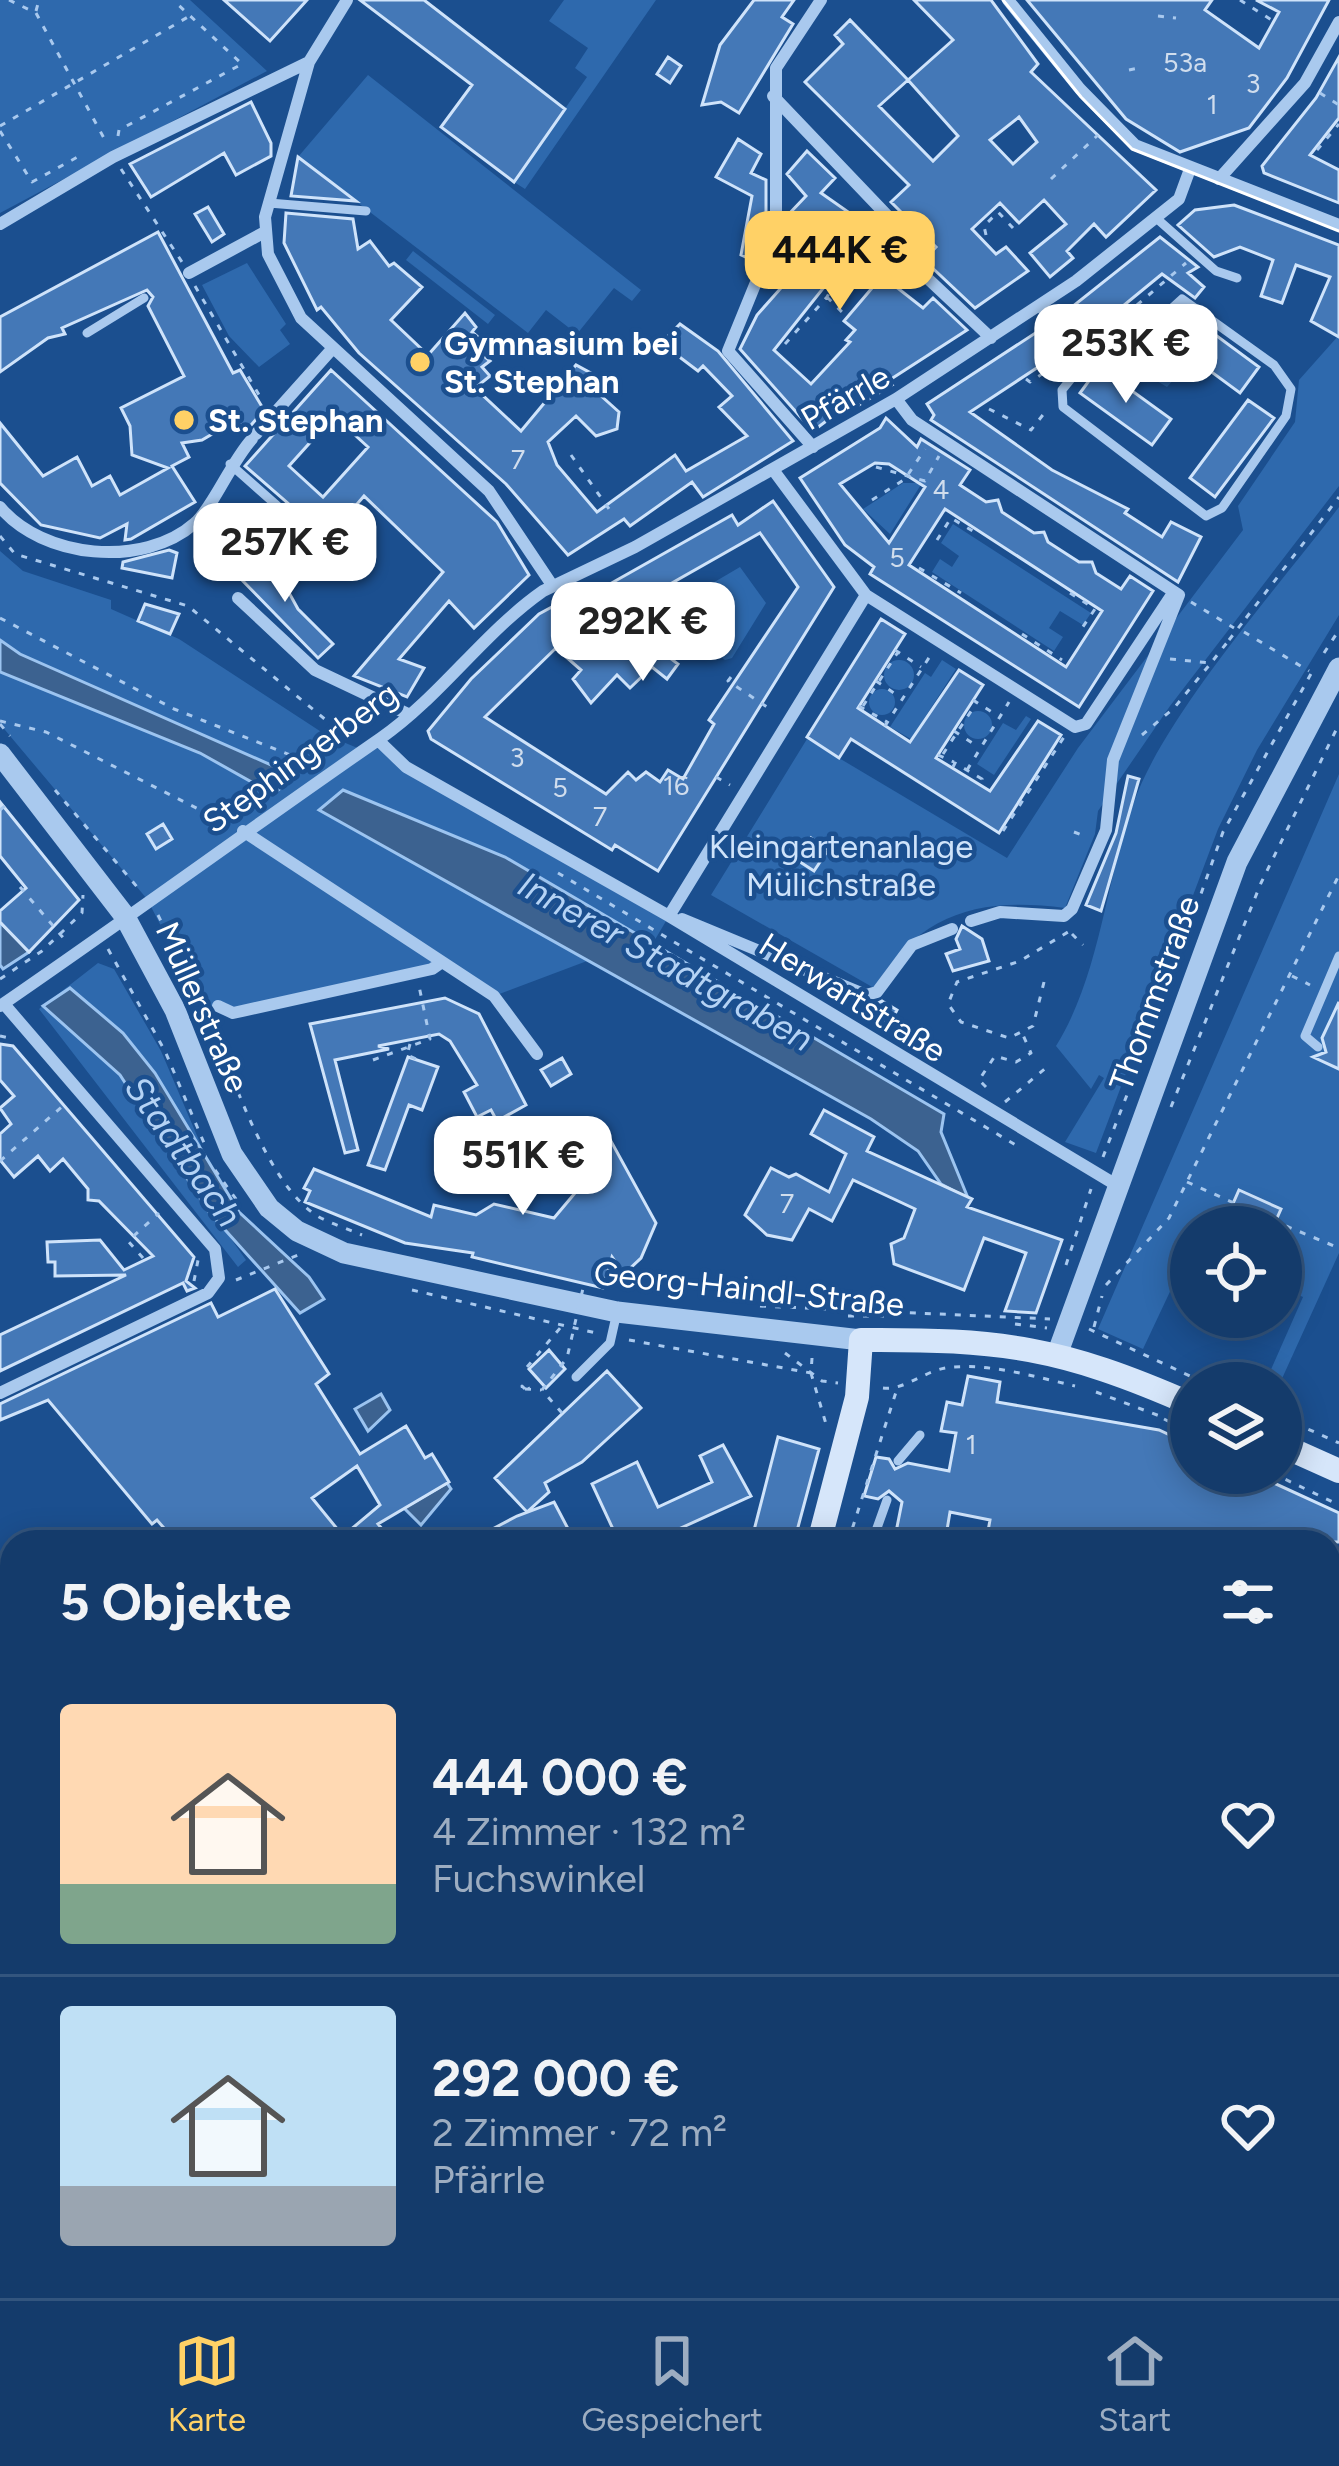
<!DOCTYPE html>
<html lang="de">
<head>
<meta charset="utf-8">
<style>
  :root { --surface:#143b6b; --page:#1d4271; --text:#f1f3f6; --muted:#9dadc1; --line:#33557e; --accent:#ffd166 }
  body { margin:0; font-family:Figtree,sans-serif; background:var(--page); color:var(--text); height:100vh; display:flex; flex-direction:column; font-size:45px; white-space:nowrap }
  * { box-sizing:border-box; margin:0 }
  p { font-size:39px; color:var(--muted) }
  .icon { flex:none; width:66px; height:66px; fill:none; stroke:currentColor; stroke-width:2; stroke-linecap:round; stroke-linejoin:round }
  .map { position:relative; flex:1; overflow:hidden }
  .sheet { position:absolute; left:0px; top:1530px; width:1341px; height:768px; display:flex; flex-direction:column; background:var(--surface); border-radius:36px 36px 0 0; box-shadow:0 6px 30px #0003,0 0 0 3px var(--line) }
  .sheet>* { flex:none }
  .buttons { position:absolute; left:1170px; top:1206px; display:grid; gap:24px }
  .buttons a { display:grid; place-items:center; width:132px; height:132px; border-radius:50%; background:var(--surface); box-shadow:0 6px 30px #0003,0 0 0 3px var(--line); font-size:60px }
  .price { position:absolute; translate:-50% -102px; padding:0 27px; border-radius:24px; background:#fff; color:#222; font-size:39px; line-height:78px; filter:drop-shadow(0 3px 6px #0008) }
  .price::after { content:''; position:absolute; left:50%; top:72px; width:36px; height:27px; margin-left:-18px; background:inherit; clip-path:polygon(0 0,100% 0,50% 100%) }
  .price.on { background:var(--accent); color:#111 }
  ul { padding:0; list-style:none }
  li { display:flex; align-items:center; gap:36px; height:300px; padding:0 60px }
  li+li { border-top:3px solid var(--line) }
  li span { display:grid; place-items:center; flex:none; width:336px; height:240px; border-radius:12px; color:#555 }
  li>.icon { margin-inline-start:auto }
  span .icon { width:144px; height:144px; fill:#fffc; stroke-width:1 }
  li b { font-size:51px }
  h2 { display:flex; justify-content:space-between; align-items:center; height:144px; padding:0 60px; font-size:51px }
  .tabs { display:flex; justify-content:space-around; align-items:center; height:168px; border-top:3px solid var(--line); background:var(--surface); font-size:33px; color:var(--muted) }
  .tabs a { display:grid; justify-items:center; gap:6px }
  .tabs .on { color:var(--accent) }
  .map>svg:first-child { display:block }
  .green { fill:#2e69ad }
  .water { fill:#3c6290; stroke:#9cc4f0; stroke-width:3 }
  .building { fill:#4478b7; stroke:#cfe3fa; stroke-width:3; fill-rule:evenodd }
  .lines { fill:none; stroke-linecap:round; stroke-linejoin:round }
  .path { stroke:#a9c9ee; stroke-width:3; stroke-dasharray:6 9; stroke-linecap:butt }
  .service { stroke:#a9c9ee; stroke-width:9 }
  .minor { stroke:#a9c9ee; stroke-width:12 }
  .tertiary { stroke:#a9c9ee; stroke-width:21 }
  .secondary { stroke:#d6e6fa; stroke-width:24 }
  .primary { stroke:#f0f6ff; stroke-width:30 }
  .tram { stroke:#fff; stroke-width:3 }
  .path-bridge { stroke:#a9c9ee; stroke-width:3; stroke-dasharray:6 9; stroke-linecap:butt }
  .poi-dot { fill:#ffd166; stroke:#1b4f8f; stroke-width:4.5 }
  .labels { text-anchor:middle; stroke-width:9; stroke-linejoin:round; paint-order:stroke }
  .number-label { font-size:27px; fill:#d0dded }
  .poi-label { font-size:33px; font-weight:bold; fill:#fff; stroke:#1b4f8f; text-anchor:start }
  .street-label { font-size:33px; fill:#fff; stroke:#1b4f8f }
  .park-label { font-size:33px; fill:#cfe3fa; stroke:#1b4f8f }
  .water-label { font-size:36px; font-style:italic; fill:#b5d3f5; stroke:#1b4f8f }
</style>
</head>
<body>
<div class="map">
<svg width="1339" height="2298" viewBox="0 0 1339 2298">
  <rect width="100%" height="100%" fill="#1b4f8f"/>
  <!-- green -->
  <path class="green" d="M0,0H190L267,71L0,213Z
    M564,0H656L525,189L514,182L587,77L575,68L588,48L549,21Z
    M368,75L641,290L632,301L614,288L577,334L546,310L528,333L298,157Z
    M413,251L495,315L488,324L406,260Z
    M247,263L286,324L280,330L290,344L259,367L229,336L202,285Z
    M1339,335V486L1170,706L1098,811L1095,834L1065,908C980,897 921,912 874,988L711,895L807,739L1007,858L1078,748L1243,530L1238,506L1295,422L1299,380Z
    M1149,357L1176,377L1167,387L1138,370Z
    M903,483H922L890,534L863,509Z
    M1339,507V615L1257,750L1218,829L1096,1153L1065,1142L1104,1078L1099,1075L1091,1089L1056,1046C1101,973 1105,882 1134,802C1165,714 1280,585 1339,507Z
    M953,524L1091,613L1083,625L1060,611L1049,628L1063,637L1054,651L932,572L940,559L952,567L959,556L941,543Z
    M0,551L23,571L111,600V609L179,639L326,735L360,749L378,740L406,768L669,916L653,943L504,857L343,790L320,811L587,961L494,996L442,962L233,1013L218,1006L205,1011L147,899L0,724Z
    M740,567L766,603L732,658L725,660L660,614Z
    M884 675a15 15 0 1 1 30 0a15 15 0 1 1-30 0Z
    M942,660L956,669L911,739L890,727L925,673L931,677Z
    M869 702a13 13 0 1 1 26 0a13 13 0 1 1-26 0Z
    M964 725a14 14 0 1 1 28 0a14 14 0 1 1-28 0Z
    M1026,716L1031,719L994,775L977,764L1003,723L1016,730Z
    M1339,774V1253L1280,1383H1265L1303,1297L1281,1287V1227H1191V1247L1143,1349L1098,1329Z
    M98,963L114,969L161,1051L201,1145L189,1179L246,1260L238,1267L39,1009Z
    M24,2286H64L85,2298H37Z
    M147,2286H280L299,2298H167Z
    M368,2286H439C418,2298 390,2298 368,2286Z"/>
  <!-- water -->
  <path class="water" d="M0,640L20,654L296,776L273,794L200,753L0,672Z
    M343,790L505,857L944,1114L941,1132L968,1198L941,1184L918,1151L871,1119L319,810Z
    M0,922L29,952L3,969L0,965Z
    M70,988L123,1033L155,1073L239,1212L309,1277L324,1299L300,1313L209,1212L120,1075L43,1006Z
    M381,1394L390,1410L368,1431L355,1409Z
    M447,1483L451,1489L421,1525L404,1508Z
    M0,2201L12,2207V2257L0,2251Z
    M64,2286H147L167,2298H85Z
    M787,2286H872L892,2298H805Z"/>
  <!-- building -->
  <path class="building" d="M224,0H307L270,41Z
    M360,0H424L565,109L514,182L441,127L472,85Z
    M754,0H794L782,17L793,24L739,113L721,102L702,105L720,45Z
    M914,0H991L1038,64L1031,72L1156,190L1106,237L1094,224L1067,251L1073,258L1050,277L1030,253L1066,224L1044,200L1019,223L1000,203L972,229L996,254L1006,247L1028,271L975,308L924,260L936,247L891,202L909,185L805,82L843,44L835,35L850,20L908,80L953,40ZM908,80L958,136L933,161L879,106ZM1019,117L1037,142L1013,164L990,140Z
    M1027,0H1212L1205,10L1259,48L1279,12L1256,0H1329L1287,78L1249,128L1180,152L1126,119Z
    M668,57L681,66L670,83L657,74Z
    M1339,57V118L1310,155L1339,170V203L1264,173L1262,166L1316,98Z
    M251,102L271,143V156L236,175L224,153L151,197L130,164Z
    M738,139L761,154L751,173L766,180V216L754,261L741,255L752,196L716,177Z
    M807,151L835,178L821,193L874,230L869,237L906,273L895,286L923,308L933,298L967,330L888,381L892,385L857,406L853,401L813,431L740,349L757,315L781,288L776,284L816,237L789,214L806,196L787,174ZM844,262L872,288L844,321L855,330L846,340L850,342L811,384L774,350Z
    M298,157L356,201L291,196Z
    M1234,205L1339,245V337L1311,321L1330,277L1296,265L1282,303L1261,296L1273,260L1240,247L1214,257L1178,225L1195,210Z
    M208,207L224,234L212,242L195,214Z
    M286,213L353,219L358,249L370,241L389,266L394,263L422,287L391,320L428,355L465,313L476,327L472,332L485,343L478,351L490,361L482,367L490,376L475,388L521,431L576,365L600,378L607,386L599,394L619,412L617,429L596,436L576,416L548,442L557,465L597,512L675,455L686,471L747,436L719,407L732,396L703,366L698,371L661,343L680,324L718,351L793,441L703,497L692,482L630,526L624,519L568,555L506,484L359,353L321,307L317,310L284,243Z
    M158,232L233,373L240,370L264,410L246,431L241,425L226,426L202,440L182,443L189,457L172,466L195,502L131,539L125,540L127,524L100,538L41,525L0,483V423L43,476L77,457L92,486L110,476L120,495L168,468L132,455L130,426L121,408L184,376L148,306L153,297L147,290L62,328L65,334L48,338L0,372V317Z
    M1160,237L1198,267L1188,273L1204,287L1195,298L1162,274L1101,324L1113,341L1099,347L1089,332L1076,342L1063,340L1061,352L970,412L1052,470L1128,509L1125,513L1162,537L1171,522L1201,537L1178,582L931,420L934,415L927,404L1043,328L1055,331L1058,318Z
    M1187,314L1259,367L1240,393L1168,340Z
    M1099,367L1171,419L1152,445L1080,393Z
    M331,370L497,522L529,575L474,628L449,601L399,659L424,668L407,697L354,676L443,572L364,496L328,538L245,466ZM334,416L368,447L323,497L289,466Z
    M1248,400L1274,418L1215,497L1190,478Z
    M886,418L917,447L921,439L970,470L960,485L986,502L998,500L1002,512L1034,533L1044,532L1048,542L1079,562H1092L1096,573L1121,589L1130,576L1153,591L1079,707L870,574L874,567L845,545L800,478L880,428ZM875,463L889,464L925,487L889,543L840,484ZM945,509L1102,611L1066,667L909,565Z
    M773,501L834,587L658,871L615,845L612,850L431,739L428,731L471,679L539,614L574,595L578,602L732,515L738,525ZM760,533L798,587L709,720L714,724L683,779L668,770L660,782L646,772L636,780L628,772L606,794L485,717L556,648L581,670L573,679L591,703L617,675L630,688L652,667L667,679L678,664L614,616Z
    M169,550L177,553L172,578L122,568L123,562Z
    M269,555L282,567L277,571L298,609L333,644L318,658L241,579Z
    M145,604L179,614L170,634L138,621Z
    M881,619L905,634L858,708L910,742L959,670L983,685L936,758L990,791L1038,721L1061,735L999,833L851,739L839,758L807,737Z
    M1128,776L1139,779L1101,911L1086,905L1116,833Z
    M0,802L79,900L29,952L0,922V911L26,888L0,856Z
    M163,824L172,839L156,849L147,834Z
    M811,838L828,850L814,871L797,860Z
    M962,926L982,939L989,961L953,971L946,954L960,949L956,939Z
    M445,998L479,1014L526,1105L497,1121L491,1110L477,1117L464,1092L477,1085L450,1041L439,1034L378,1046L389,1049L335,1060L358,1150L345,1153L310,1024Z
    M882,1001L897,1010L889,1025L865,1010Z
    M1339,1002V1069L1313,1057L1326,1052L1322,1038Z
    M0,1044L13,1046L194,1257L186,1281L195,1288L187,1291L183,1283L0,1371V1335L126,1275L55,1276V1262H48L47,1242L100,1240L124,1270L153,1256L99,1201L88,1200V1189L63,1159L50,1171L38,1156L14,1177L0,1160V1134L11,1124L0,1108L14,1096L0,1080Z
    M408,1057L438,1067L422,1110L409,1105L385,1170L368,1165Z
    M562,1058L571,1074L551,1086L541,1070Z
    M824,1110L874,1137L867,1151L972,1199L967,1207L1062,1240L1036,1313L1005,1311L1026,1253L984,1238L964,1290L894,1264L891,1244L904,1238L915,1209L853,1180L832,1221L809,1209L792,1240L767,1235L745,1215L771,1168L789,1177L796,1174L829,1192L846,1154L811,1134Z
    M586,1119L601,1123L656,1223L641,1258L624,1274L612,1257L603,1288L472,1257L473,1253L405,1243L305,1202L310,1191L304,1188L314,1169L431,1217L434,1205L476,1215L494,1204L554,1218L575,1193L559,1164L567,1160L563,1143Z
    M1239,1190L1281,1209L1273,1227H1253L1228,1215Z
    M275,1289L329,1374L316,1384L360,1454L406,1426L425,1458L432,1454L449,1482L378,1524L393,1542H176L157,1520L152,1524L48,1400L0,1420V1404L211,1303L218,1317ZM357,1466L380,1505L343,1536L312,1498Z
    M549,1350L565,1369L546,1388L529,1369Z
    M607,1371L641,1408L582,1462L545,1483L549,1492L527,1512L495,1478Z
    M968,1376L1000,1382L997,1402L1159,1430L1191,1445V1473H1252L1339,1513V1542H986L990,1520L950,1512L945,1542H894L902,1502L889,1491L878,1499L864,1496L876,1457L889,1459L895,1469L908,1463L949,1471L956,1433L941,1431L947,1402L962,1405Z
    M778,1437L819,1449L794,1542H751Z
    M723,1445L751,1496L670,1533L674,1542H619L592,1484L637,1462L658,1507L712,1482L700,1456Z
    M554,1502L575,1542H468L517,1516Z"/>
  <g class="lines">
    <!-- path -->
    <path class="path" d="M9,0L36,13L105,140
      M1240,0L1273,21
      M36,11L39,0
      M1158,16L1176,18
      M1129,70L1139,68
      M1320,93L1339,105
      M0,126L188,17
      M0,131L32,182L83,154
      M118,136L119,130L242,64L173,0
      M1317,150L1339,124
      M121,169L182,262
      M1051,179L1098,135
      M986,235L984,226L998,212L1013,228
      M195,286L262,400
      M827,297L842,312
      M1137,305L1186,263
      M785,344L827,297L844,265
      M1148,348L1176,371L1186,358
      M1026,379L1030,382L1060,362
      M989,409L1031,430L1046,411
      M571,455L609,509
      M876,467L925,481L939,456
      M872,500L905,479L925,449
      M0,536L15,554L188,606L350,740
      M206,538L243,540L262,560L235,581
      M937,540L951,518L976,533
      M344,541L377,509
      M919,568L961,593
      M1070,593L1095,609L1078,634
      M1191,602L1234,628
      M0,618L174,709L313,764
      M1246,618L1339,497
      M1244,632L1309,671
      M1022,634L1062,660
      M895,650L921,667
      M1324,653L1339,630
      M1170,659L1211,663L1229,640
      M731,677L728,681L773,711
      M876,681L900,697
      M973,700L998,716
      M859,706L887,722
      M863,706L898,652
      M0,721L46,732L230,825
      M0,724L10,736
      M885,726L932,653
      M954,731L977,746
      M1142,735L1174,708L1211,663
      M943,754L977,702
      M938,755L954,762
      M953,767L955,763L982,779L978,784
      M967,770L1009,702
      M716,777L730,785
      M55,790L138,888
      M0,810L11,801
      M1003,831L1064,737
      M1074,832L1084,836
      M558,873L1019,1147
      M20,887L66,941
      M158,915L201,1003
      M1072,934L1083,945
      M108,949L165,1051L207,1150
      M1181,950L1223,832L1312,672
      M1292,976L1310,985
      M0,979L42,951L82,913L83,895
      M1044,982L1033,1026L1009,1038L961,1022L948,1004L957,982L1020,961L1073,929
      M210,1023C234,1077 267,1186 319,1217C332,1224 348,1229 362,1235
      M0,1036L14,1039
      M410,1044L407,1055L416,1059
      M373,1060L430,1039L419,986
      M986,1087L979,1080L995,1056L1016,1062L1031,1053L1023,1035
      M1005,1102L1047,1067
      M1171,1107L1261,883L1339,724
      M1103,1157L1147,1043
      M0,1161L65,1104
      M215,1170L241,1206
      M1187,1182L1234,1203
      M1286,1226L1339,1248
      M143,1258L128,1241L159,1213
      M1066,1265L1091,1189
      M236,1280L298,1255
      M194,1281L199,1255
      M1106,1285L1169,1218L1339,875
      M412,1290L596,1333
      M760,1306L1050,1319
      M848,1316H892
      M1015,1324L1047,1328
      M1094,1327L1102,1296
      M1089,1329L1205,1383
      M629,1340L811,1373
      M785,1353L822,1381L838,1383
      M812,1358L811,1373L826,1424
      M527,1367L561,1327
      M883,1388C905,1391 927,1368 953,1367C993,1364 1036,1377 1075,1386
      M525,1389L522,1386L523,1391L530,1388
      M1096,1392L1165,1418
      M1281,1417L1339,1443
      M1164,1419L1191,1433
      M1272,1473L1339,1505
      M848,1542L896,1392
      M6,2220C0,2249 1,2277 21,2298
      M0,2281L7,2284L0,2295
      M433,2298L444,2286
      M516,2298L525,2286"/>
    <!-- service -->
    <path class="service" d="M269,203L366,211
      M1155,217L1216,271L1237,278
      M1039,306L1051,323
      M87,333L144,298
      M1068,347L1083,364L1062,390L1063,407L1206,516L1222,508L1286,416L1291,389L1274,365L1182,299L1137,340L1083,364
      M230,464L333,555
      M1318,1047L1305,1036L1339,956
      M576,1377L610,1343L617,1312
      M898,1461L920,1435
      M872,1542L887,1500
      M0,1966L12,1980
      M1329,2038L1339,1978
      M1329,2152L1339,2154
      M666,2286L691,2298"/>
    <!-- minor -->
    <path class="minor" d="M347,0L309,62L265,217L268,254L301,318L489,491L552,585
      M1008,0L1080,89L1135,145L1339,225
      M773,96L899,228L908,260L991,338
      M1219,179L1305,83L1339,22
      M0,224L113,157L309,62
      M189,273L263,233
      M896,399L912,420L1179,595L1113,760L1106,830L1072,909L1064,916L1000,912L971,921
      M256,434L333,348
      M813,447L728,351L770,248L776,217V68L821,0
      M774,471L866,595L1075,727L1086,724L1173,593
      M0,507C42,558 143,569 195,523C212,509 231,462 252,439
      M238,598L315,670L410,715
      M378,740L406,767L669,916L1118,1186
      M243,831L494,996L537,1054
      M669,916L866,595
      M682,919L866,995L877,992L912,945L952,929
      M0,1006C128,918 254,826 381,738C441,696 483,633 543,591L635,547L896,399L1076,281L1179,199L1190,169
      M218,1006L233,1013L432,969L442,962
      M0,1393L208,1293L219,1278L215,1249L4,1004"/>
    <!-- tertiary -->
    <path class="tertiary" d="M0,754L124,915L175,1010L232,1154L269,1208L297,1231L344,1253L617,1312L861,1340
      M1058,1352L1237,862L1339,668"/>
    <!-- secondary -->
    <path class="secondary" d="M1281,1445L1339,1471
      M819,1542L857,1397L861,1340C1002,1339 1061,1347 1191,1404
      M465,2298L478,2286"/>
    <!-- primary -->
    <path class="primary" d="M0,2194L12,2181
      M316,2286L332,2298"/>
    <!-- tram -->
    <path class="tram" d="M1003,0L1081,97L1132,149L1339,231"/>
    <!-- path-bridge -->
    <path class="path-bridge" d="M1229,640L1246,618
      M525,1389L541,1390
      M562,1413L542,1390L567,1358L584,1284"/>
  </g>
  <!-- markers -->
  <g class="poi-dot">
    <circle cx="420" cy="362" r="12"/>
    <circle cx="184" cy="420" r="12"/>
  </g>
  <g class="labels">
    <!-- number labels -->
    <g class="number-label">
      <text x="1185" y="72">53a</text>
      <text x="1253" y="93">3</text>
      <text x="1212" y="114">1</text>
      <text x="518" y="469">7</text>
      <text x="941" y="499">4</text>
      <text x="897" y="567">5</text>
      <text x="517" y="767">3</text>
      <text x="676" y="795">16</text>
      <text x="560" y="797">5</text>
      <text x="600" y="826">7</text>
      <text x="787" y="1213">7</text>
      <text x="971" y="1454">1</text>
    </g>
    <!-- poi labels -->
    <g class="poi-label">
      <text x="444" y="355">Gymnasium bei<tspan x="444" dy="38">St. Stephan</tspan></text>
      <text x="208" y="432">St. Stephan</text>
    </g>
    <!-- street labels -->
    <g class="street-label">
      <text transform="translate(845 397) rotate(-30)" y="12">Pfärrle</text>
      <text transform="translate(300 757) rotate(-36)" y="12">Stephingerberg</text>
      <text transform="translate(1154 993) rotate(-70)" y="12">Thommstraße</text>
      <text transform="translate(853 997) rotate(32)" y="12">Herwartstraße</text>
      <text transform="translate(203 1007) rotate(66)" y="12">Müllerstraße</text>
      <text transform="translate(749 1288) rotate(6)" y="12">Georg-Haindl-Straße</text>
    </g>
    <!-- park labels -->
    <g class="park-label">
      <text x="841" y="858">Kleingartenanlage<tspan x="841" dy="38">Mülichstraße</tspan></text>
    </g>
    <!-- water labels -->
    <g class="water-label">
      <text transform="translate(666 961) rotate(29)" y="13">Innerer Stadtgraben</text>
      <text transform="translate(184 1151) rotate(55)" y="13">Stadtbach</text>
    </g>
  </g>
</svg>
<div class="buttons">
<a><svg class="icon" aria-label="locate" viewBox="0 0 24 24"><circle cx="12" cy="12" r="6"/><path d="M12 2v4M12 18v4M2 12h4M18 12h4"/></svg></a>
<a><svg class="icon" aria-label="layers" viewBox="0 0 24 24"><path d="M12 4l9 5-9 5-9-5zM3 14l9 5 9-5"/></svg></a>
</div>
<b class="price on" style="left:840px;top:313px">444K €</b>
<b class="price" style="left:1126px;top:406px">253K €</b>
<b class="price" style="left:285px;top:605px">257K €</b>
<b class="price" style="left:643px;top:684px">292K €</b>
<b class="price" style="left:523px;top:1218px">551K €</b>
<section class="sheet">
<h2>5 Objekte<svg class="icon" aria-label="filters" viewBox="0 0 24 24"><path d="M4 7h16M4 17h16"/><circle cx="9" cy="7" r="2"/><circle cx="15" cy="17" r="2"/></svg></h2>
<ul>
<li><span style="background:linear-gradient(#ffd9b3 75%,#7fa58c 0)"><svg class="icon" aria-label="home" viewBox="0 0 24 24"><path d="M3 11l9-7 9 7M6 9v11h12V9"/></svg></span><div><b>444 000 €</b><p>4 Zimmer · 132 m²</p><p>Fuchswinkel</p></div><svg class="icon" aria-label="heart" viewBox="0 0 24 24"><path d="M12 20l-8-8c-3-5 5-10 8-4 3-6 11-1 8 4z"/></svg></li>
<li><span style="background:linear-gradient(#bfe0f5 75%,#9aa5b1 0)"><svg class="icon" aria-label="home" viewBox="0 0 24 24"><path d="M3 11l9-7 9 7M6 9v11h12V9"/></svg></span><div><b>292 000 €</b><p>2 Zimmer · 72 m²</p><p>Pfärrle</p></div><svg class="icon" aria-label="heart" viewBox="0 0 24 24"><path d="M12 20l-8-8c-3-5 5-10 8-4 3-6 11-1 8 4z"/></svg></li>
</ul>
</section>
</div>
<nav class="tabs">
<a class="on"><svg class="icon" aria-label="map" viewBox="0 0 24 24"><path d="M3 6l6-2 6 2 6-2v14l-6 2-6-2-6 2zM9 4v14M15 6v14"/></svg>Karte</a>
<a><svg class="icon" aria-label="saved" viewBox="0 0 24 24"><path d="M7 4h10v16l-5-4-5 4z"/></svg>Gespeichert</a>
<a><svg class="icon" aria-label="home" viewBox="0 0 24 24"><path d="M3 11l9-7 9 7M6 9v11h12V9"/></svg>Start</a>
</nav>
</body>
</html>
